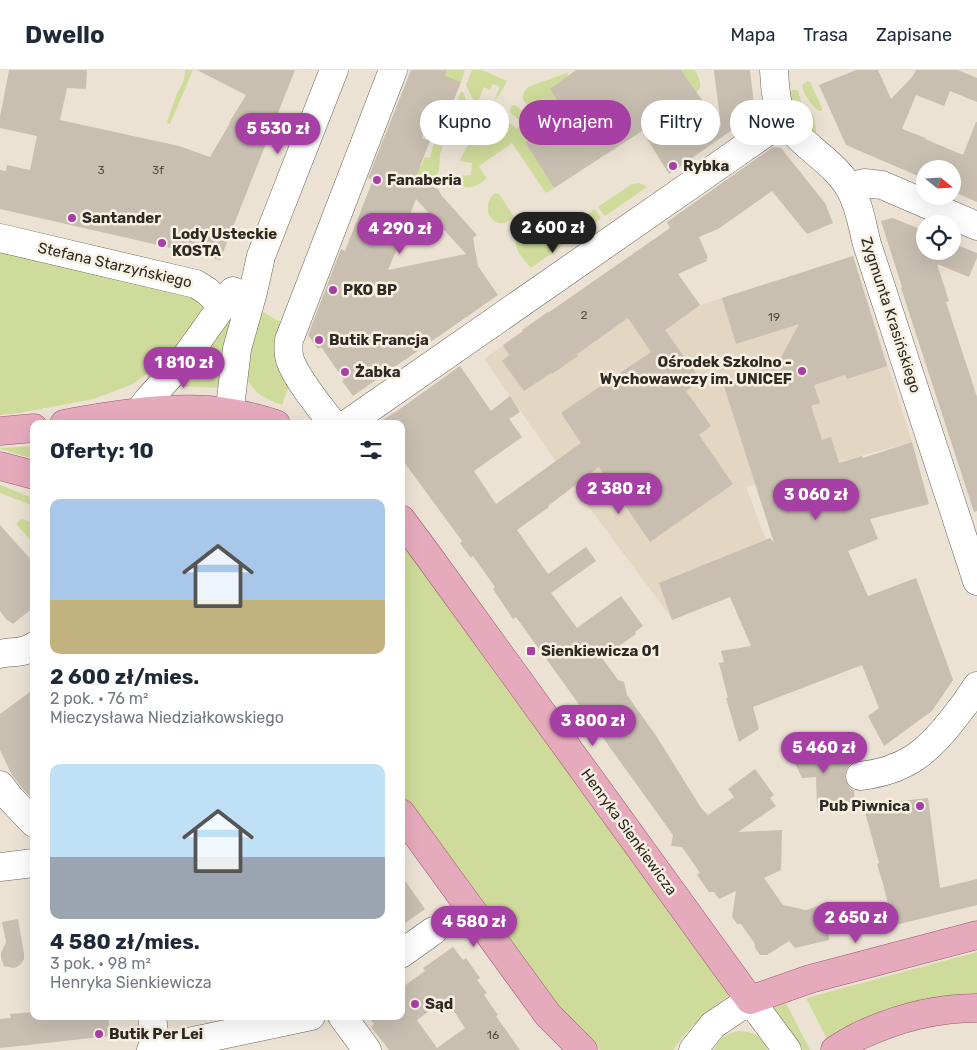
<!DOCTYPE html>
<html lang="pl">
<head>
<meta charset="utf-8">
<style>
  :root { --surface:#fff; --page:#f2f2f3; --text:#1f2937; --muted:#747a83; --line:#e0e1e3; --accent:#a740a4 }
  body { margin:0; font-family:Rubik,sans-serif; background:var(--page); color:var(--text); height:100vh; display:flex; flex-direction:column; font-size:19px; white-space:nowrap }
  * { box-sizing:border-box; margin:0 }
  p { font-size:16px; color:var(--muted) }
  .icon { flex:none; width:28px; height:28px; fill:none; stroke:currentColor; stroke-width:2; stroke-linecap:round; stroke-linejoin:round }
  .map { position:relative; flex:1; overflow:hidden }
  .panel { position:absolute; left:30px; top:350px; width:375px; height:600px; display:flex; flex-direction:column; background:var(--surface); border-radius:10px; box-shadow:0 5px 20px #0002 }
  .panel>* { flex:none }
  .guide { position:absolute; left:420px; top:30px; width:475px; height:45px; display:flex; gap:10px }
  .needle { width:32px; rotate:108deg }
  .controls { position:absolute; left:916px; top:90px; display:grid; gap:10px }
  .controls a { display:grid; place-items:center; width:45px; height:45px; border-radius:50%; background:var(--surface); box-shadow:0 5px 20px #0002; font-size:25px }
  .price { position:absolute; translate:-50% -42px; padding:0 11px; border-radius:18px; background:var(--accent); color:#fff; font-size:16px; line-height:32px; filter:drop-shadow(0 1px 2px #0008) }
  .price::after { content:''; position:absolute; left:50%; top:30px; width:15px; height:11px; margin-left:-8px; background:inherit; clip-path:polygon(0 0,100% 0,50% 100%) }
  .price.selected { background:#222; color:#fff }
  ul { padding:0; list-style:none }
  li { display:grid; align-content:center; gap:10px; height:265px; padding:0 20px }
  li span { display:grid; place-items:center; height:155px; border-radius:10px; color:#555 }
  li>.icon { margin-inline-start:auto }
  span .icon { width:90px; height:90px; fill:#fffc; stroke-width:1 }
  li b { font-size:21px }
  h2 { display:flex; justify-content:space-between; align-items:center; height:60px; padding:0 20px; font-size:21px }
  .chip { padding:0 18px; border-radius:22px; background:var(--surface); box-shadow:0 5px 20px #0002; font-size:18px; line-height:45px }
  .chip.selected { background:var(--accent); color:#fff }
  header { display:flex; align-items:center; gap:30px; box-sizing:border-box; height:70px; padding:0 25px; background:var(--surface); border-bottom:1px solid var(--line) }
  header strong { font-size:24px }
  nav { display:flex; gap:28px; margin-inline-start:auto; font-size:18px }
  .map>svg:first-child { display:block }
  .built { fill:#e3d6c2 }
  .green { fill:#cedb9a }
  .building { fill:#c8bfb1; fill-rule:evenodd }
  .lines { fill:none; stroke-linecap:round; stroke-linejoin:round }
  .minor-casing { stroke:#6b6458; stroke-width:29 }
  .major-casing { stroke:#9b586b; stroke-width:29 }
  .minor { stroke:#fff; stroke-width:28 }
  .major { stroke:#e6aabd; stroke-width:28 }
  .poi-dot { fill:#a740a4; stroke:#f8f0e1; stroke-width:2 }
  .labels { text-anchor:middle; stroke-width:5; stroke-linejoin:round; paint-order:stroke }
  .number-label { font-size:12px; fill:#544e47 }
  .poi-label { font-size:15px; font-weight:bold; fill:#2d2924; stroke:#f8f0e1; text-anchor:start }
  .street-label { font-size:15px; fill:#2d2924; stroke:#f8f0e1 }
</style>
</head>
<body>
<header>
<strong>Dwello</strong>
<nav><a>Mapa</a><a>Trasa</a><a>Zapisane</a></nav>
</header>
<div class="map">
<svg width="977" height="980" viewBox="0 0 977 980">
  <rect width="100%" height="100%" fill="#ebe2d4"/>
  <!-- built -->
  <path class="built" d="M654,170L700,235L853,186L912,372L746,417L773,488L666,532L673,550L574,417L484,289L522,262V260L548,242V243Z"/>
  <!-- green -->
  <path class="green" d="M185,0H193L170,54L167,53C170,44 173,35 176,26C181,15 185,13 185,0Z
    M447,0H465L461,12L442,14Z
    M472,0H482L507,11C503,18 501,25 494,30L500,17L493,14L490,20L484,17L477,34H475L466,15Z
    M681,0H695C698,7 704,16 697,22Z
    M569,2L567,4L586,32L525,72L554,118L546,123L512,73L479,96L486,108C479,118 456,123 456,106L471,105L472,93L460,91C469,69 480,62 498,47L504,48L517,59L522,53L510,42V39L513,35H515L527,45L532,39C523,31 518,28 528,17Z
    M807,11L810,12L811,14L822,38V41C821,41 819,41 818,40C813,37 800,20 803,14C804,13 806,12 807,11Z
    M792,20H795L798,21L802,35L814,46L816,60V63L813,65L802,53L788,27Z
    M461,21L463,22L469,37L461,46L446,71L427,60L431,51L428,50L435,30L451,37L453,31L457,32Z
    M434,74L443,76L440,84L439,100L433,116L411,107L416,95L421,96L425,87L430,88L433,76Z
    M639,113L647,117L605,146L598,137L632,114Z
    M495,123L499,124L513,145V148C494,164 478,138 495,123Z
    M595,139L601,148L531,198C520,185 504,169 529,159L533,161L543,175Z
    M0,175L199,220L206,239L172,283L159,295L131,315L93,329L19,343L0,345Z
    M234,231L221,318L178,316Z
    M255,238L283,253L289,315L282,335C264,328 254,324 246,306Z
    M34,376V389L0,379V378Z
    M0,415L18,422L34,429V436L0,423Z
    M21,449L34,452V474L16,454Z
    M401,469L734,922C711,938 689,956 673,980H600L580,961L548,928L401,726Z
    M977,882V927L867,950L827,969L806,928Z
    M786,933L810,980H803L772,938Z
    M739,961C753,961 763,967 768,980H714C719,968 727,963 739,961Z"/>
  <!-- building -->
  <path class="building" d="M9,0H87L86,19L67,18L60,50L179,76L210,87L230,53H229L246,25L197,0H295L220,190L128,168L0,139V100L6,101L7,95L30,100L37,66L0,58V47Z
    M411,0H447L445,6L461,12L451,37L439,32L428,49L422,68L430,71L415,109L438,119L442,126L477,165L473,168L478,196L498,225L353,326L342,311L344,310L321,277L318,279L308,265L341,179L345,181L373,110L368,108ZM416,129L466,184L388,200L398,176Z
    M576,0H681L721,57L714,0H750L755,44L669,104L642,61L554,118L525,72L567,45L550,19Z
    M856,0H878L891,29L912,7L916,0H958L977,8V32L950,21L944,36L916,25L902,59L926,68L925,69L963,85L976,52H977V132L952,121V99H925V109L846,75L819,15Z
    M773,77L781,78L825,133L833,153L807,164L772,121L718,159L699,167L708,188L706,189L707,191L678,204L700,235L665,260L701,310L686,321L711,356L699,365L733,414L650,472L599,397L548,436L549,437L517,460L548,504L586,477L596,491L551,523L577,558L621,526L643,556L635,562L636,564L602,588L618,610L624,612L627,625L657,667L701,738L708,745L734,727L728,719L755,699L774,725L770,728L776,736L738,762L782,760L781,800L764,808L783,835L806,840L821,835L828,854L829,870L795,878L789,871L767,885H760L755,878V874L741,854H737L732,847L736,821L719,829L714,822H709L697,805L700,803L682,777L671,776L673,765L516,547L513,549L493,519L495,517L473,486L471,488L460,473L462,471L401,388V354H376L397,341L460,296L491,341L510,326L520,342L509,349L522,367L474,401L496,434L581,373L561,343L651,282L628,248L577,284L578,286L552,304L551,303L524,321L502,291L509,285L503,275L523,261L522,260L548,242V243L670,158L667,152Z
    M892,148L895,149L925,161V181H952V173L977,183V188L969,207L937,194L949,231L946,232L977,327V441L974,442L901,218L902,217L881,151Z
    M853,186L887,296L847,309L845,305L814,315L820,333L811,336L822,370L831,367L839,393L862,386L863,388L912,372L929,434L870,449L878,469L848,481L868,526L916,508L953,610L932,641L884,676L868,646L879,638L862,595L753,637L759,659L739,672L726,628H728L719,593L724,592L721,581L751,576L730,527L672,550L659,513L770,468L774,473L723,313L777,295L799,254L736,274L722,228Z
    M0,455L34,493V537L13,554L7,550L0,541Z
    M34,619V730L21,717L12,705L0,680V644Z
    M804,664L816,665L815,688L853,687V692L850,694L846,700L845,708L848,715L854,721L855,736L817,738L816,707L802,708L791,685L792,673Z
    M928,728L940,818L977,809V835L895,855L890,833H888L883,814L877,794L879,793L863,735Z
    M401,805L425,839L401,856Z
    M18,849L24,884V889L21,894L17,897L13,898L4,896L1,888V883L6,872L2,852Z
    M453,877L463,890L466,888L480,908L477,910L487,923L484,925L498,945L496,946L520,980H389L371,957L374,954L368,946H401V918L425,901L423,898ZM446,929L465,958L437,978L417,950Z
    M34,942V946H108L110,966L0,978V949L11,948L10,944Z"/>
  <g class="lines">
    <!-- minor casing -->
    <g class="minor-casing">
      <path id="minor" d="M774,0C775,13 775,26 779,38C792,73 832,87 850,119C860,136 862,156 867,174L977,511
        M850,118L856,115L864,113L882,115L977,156
        M0,168L196,214L207,221L223,236
        M130,354L148,330L183,291L233,221
        M228,354L237,279L253,222L261,186L334,0
        M333,354C320,337 297,310 290,290C288,283 288,277 289,270L393,0
        M347,354L784,50
        M0,584C12,581 23,584 34,576
        M860,706C905,701 928,682 954,648C962,638 970,627 977,616
        M0,715L9,727L34,753
        M0,797L34,793
        M401,884L433,861
        M152,946L156,980
        M342,946L367,980
        M151,980L311,946
        M693,980L713,955L750,930L787,980"/>
    </g>
    <!-- major casing -->
    <g class="major-casing">
      <path id="major" d="M64,354C112,345 160,337 209,340C232,342 254,347 276,354
        M0,361L34,358
        M0,396L34,405
        M401,449L427,484L750,930L810,909L977,865
        M401,743L548,945L583,980
        M835,980C843,975 851,970 859,966C895,949 937,938 977,938"/>
    </g>
    <!-- minor -->
    <use href="#minor" class="minor"/>
    <!-- major -->
    <use href="#major" class="major"/>
  </g>
  <!-- markers -->
  <g class="poi-dot">
    <circle cx="673" cy="96" r="5"/>
    <circle cx="377" cy="110" r="5"/>
    <circle cx="72" cy="148" r="5"/>
    <circle cx="162" cy="173" r="5"/>
    <circle cx="333" cy="220" r="5"/>
    <circle cx="319" cy="270" r="5"/>
    <circle cx="802" cy="301" r="5"/>
    <circle cx="345" cy="302" r="5"/>
    <rect x="526" y="576" width="10" height="10" rx="2.5"/>
    <circle cx="920" cy="736" r="5"/>
    <circle cx="415" cy="934" r="5"/>
    <circle cx="99" cy="964" r="5"/>
  </g>
  <g class="labels">
    <!-- number labels -->
    <g class="number-label">
      <text x="101" y="104">3</text>
      <text x="158" y="104">3f</text>
      <text x="584" y="249">2</text>
      <text x="774" y="251">19</text>
      <text x="493" y="969">16</text>
    </g>
    <!-- poi labels -->
    <g class="poi-label">
      <text x="683" y="101">Rybka</text>
      <text x="387" y="115">Fanaberia</text>
      <text x="82" y="153">Santander</text>
      <text x="172" y="169">Lody Usteckie<tspan x="172" dy="17">KOSTA</tspan></text>
      <text x="343" y="225">PKO BP</text>
      <text x="329" y="275">Butik Francja</text>
      <text x="792" y="297" text-anchor="end">Ośrodek Szkolno -<tspan x="792" dy="17">Wychowawczy im. UNICEF</tspan></text>
      <text x="355" y="307">Żabka</text>
      <text x="541" y="586">Sienkiewicza 01</text>
      <text x="910" y="741" text-anchor="end">Pub Piwnica</text>
      <text x="425" y="939">Sąd</text>
      <text x="109" y="969">Butik Per Lei</text>
    </g>
    <!-- street labels -->
    <g class="street-label">
      <text transform="translate(115 195) rotate(13)" y="5">Stefana Starzyńskiego</text>
      <text transform="translate(891 245) rotate(72)" y="5">Zygmunta Krasińskiego</text>
      <text transform="translate(629 762) rotate(54)" y="5">Henryka Sienkiewicza</text>
    </g>
  </g>
</svg>
<div class="controls">
<a><svg class="needle" viewBox="-14 -14 28 28"><path d="M0-13l5 13h-10z" fill="#e53935"/><path d="M0 13l5-13h-10z" fill="#747a83"/></svg></a>
<a><svg class="icon" aria-label="locate" viewBox="0 0 24 24"><circle cx="12" cy="12" r="6"/><path d="M12 2v4M12 18v4M2 12h4M18 12h4"/></svg></a>
</div>
<b class="price" style="left:278px;top:85px">5 530 zł</b>
<b class="price selected" style="left:553px;top:184px">2 600 zł</b>
<b class="price" style="left:400px;top:185px">4 290 zł</b>
<b class="price" style="left:184px;top:319px">1 810 zł</b>
<b class="price" style="left:619px;top:445px">2 380 zł</b>
<b class="price" style="left:816px;top:451px">3 060 zł</b>
<b class="price" style="left:593px;top:677px">3 800 zł</b>
<b class="price" style="left:824px;top:704px">5 460 zł</b>
<b class="price" style="left:856px;top:874px">2 650 zł</b>
<b class="price" style="left:474px;top:878px">4 580 zł</b>
<div class="guide">
<a class="chip">Kupno</a>
<a class="chip selected">Wynajem</a>
<a class="chip">Filtry</a>
<a class="chip">Nowe</a>
</div>
<section class="panel">
<h2>Oferty: 10<svg class="icon" aria-label="filters" viewBox="0 0 24 24"><path d="M4 7h16M4 17h16"/><circle cx="9" cy="7" r="2"/><circle cx="15" cy="17" r="2"/></svg></h2>
<ul>
<li><span style="background:linear-gradient(#a9c7e8 65%,#c2b280 0)"><svg class="icon" aria-label="home" viewBox="0 0 24 24"><path d="M3 11l9-7 9 7M6 9v11h12V9"/></svg></span><div><b>2 600 zł/mies.</b><p>2 pok. · 76 m²</p><p>Mieczysława Niedziałkowskiego</p></div></li>
<li><span style="background:linear-gradient(#bfe0f5 60%,#9aa5b1 0)"><svg class="icon" aria-label="home" viewBox="0 0 24 24"><path d="M3 11l9-7 9 7M6 9v11h12V9"/></svg></span><div><b>4 580 zł/mies.</b><p>3 pok. · 98 m²</p><p>Henryka Sienkiewicza</p></div></li>
</ul>
</section>
</div>
</body>
</html>
